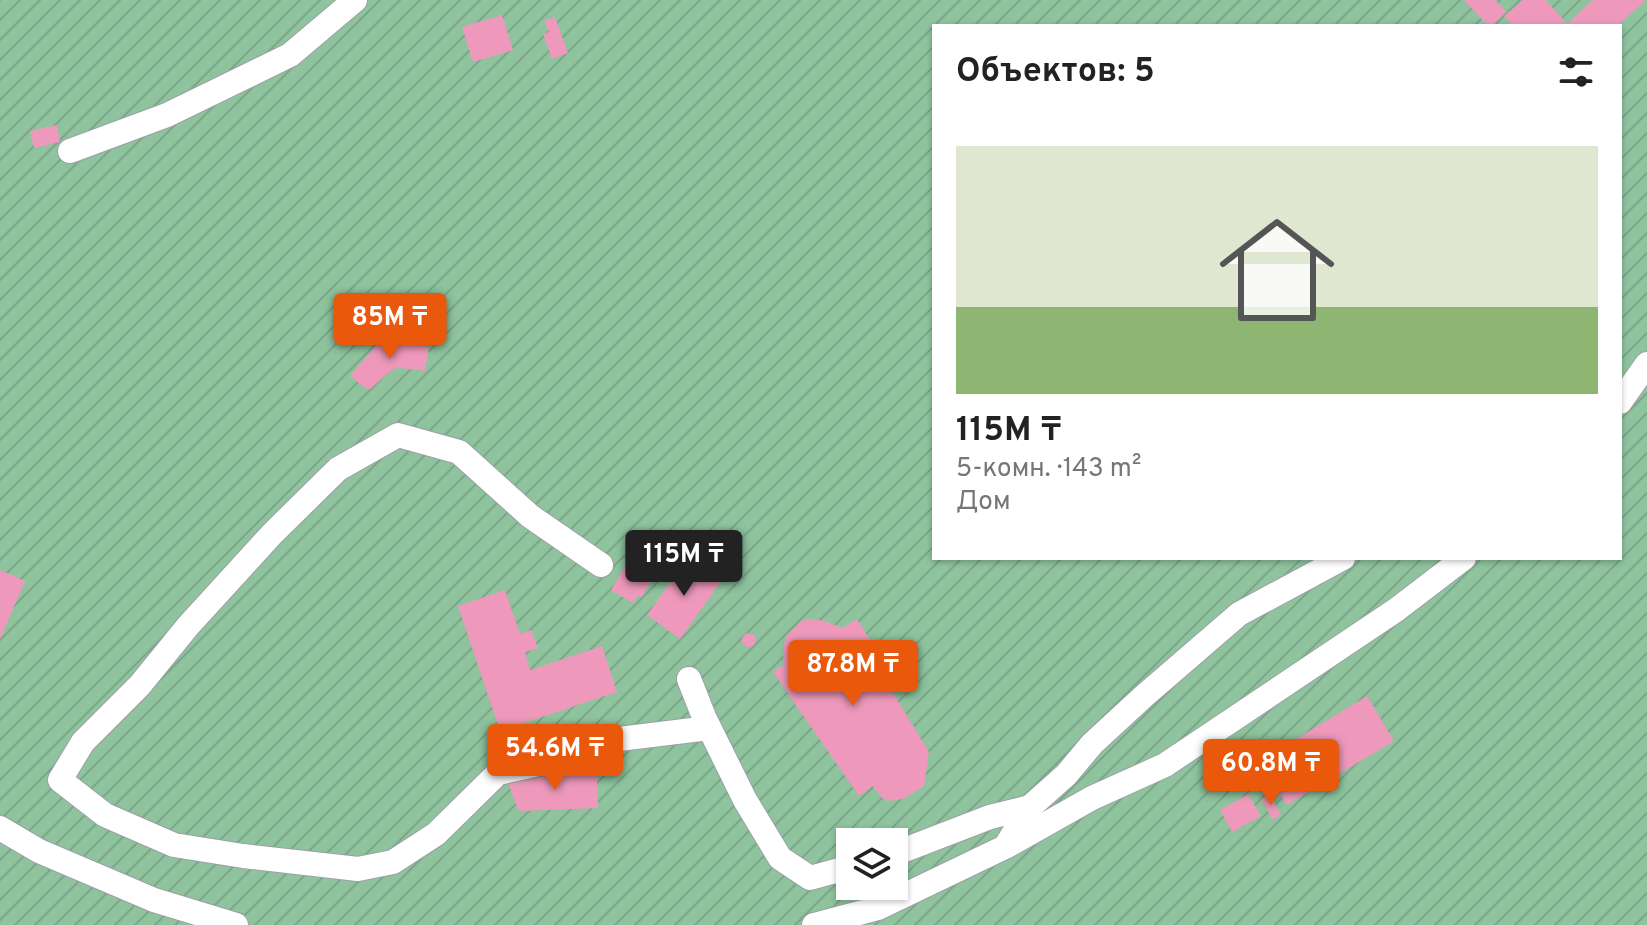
<!DOCTYPE html>
<html lang="ru">
<head>
<meta charset="utf-8">
<style>
  :root { --surface:#fff; --page:#f6f6f6; --text:#222; --muted:#767676; --accent:#ea580c }
  body { margin:0; font-family:Overpass,sans-serif; background:var(--page); color:var(--text); height:100vh; display:flex; flex-direction:column; font-size:30px; white-space:nowrap }
  * { box-sizing:border-box; margin:0 }
  p { font-size:26px; color:var(--muted) }
  .icon { flex:none; width:44px; height:44px; fill:none; stroke:currentColor; stroke-width:2; stroke-linecap:round; stroke-linejoin:round }
  .map { position:relative; flex:1; overflow:hidden }
  .panel { position:absolute; left:932px; top:24px; width:690px; height:536px; display:flex; flex-direction:column; background:var(--surface); border-radius:0px; box-shadow:0 2px 6px #0004 }
  .panel>* { flex:none }
  .tools { position:absolute; left:836px; top:828px; display:grid; gap:16px }
  .tools a { display:grid; place-items:center; width:72px; height:72px; border-radius:0px; background:var(--surface); box-shadow:0 2px 6px #0004; font-size:40px }
  .price { position:absolute; translate:-50% -68px; padding:0 18px; border-radius:8px; background:var(--accent); color:#fff; font-size:26px; line-height:52px; filter:drop-shadow(0 2px 4px #0008) }
  .price::after { content:''; position:absolute; left:50%; top:48px; width:24px; height:18px; margin-left:-12px; background:inherit; clip-path:polygon(0 0,100% 0,50% 100%) }
  .price.current { background:#222; color:#fff }
  ul { padding:0; list-style:none }
  li { display:grid; align-content:center; gap:16px; height:424px; padding:0 24px }
  li span { display:grid; place-items:center; height:248px; border-radius:0px; color:#555 }
  li>.icon { margin-inline-start:auto }
  span .icon { width:144px; height:144px; fill:#fffc; stroke-width:1 }
  li b { font-size:34px }
  h2 { display:flex; justify-content:space-between; align-items:center; height:96px; padding:0 24px; font-size:34px }
  .map>svg:first-child { display:block }
  .garden { fill:url(#garden-furrows); fill-rule:evenodd }
  .building { fill:#e9b }
  .lines { fill:none; stroke-linecap:round; stroke-linejoin:round }
  .minor-casing { stroke:#9da0a5; stroke-width:26 }
  .minor { stroke:#fff; stroke-width:24 }
</style>
</head>
<body>
<div class="map">
<svg width="1647" height="925" viewBox="0 0 1647 925">
  <defs>
    <pattern id="garden-furrows" width="10" height="10" patternUnits="userSpaceOnUse" patternTransform="scale(2)"><rect width="10" height="10" fill="#8ec39e"/><path d="M-1 1l2-2M0 10L10 0M9 11l2-2" fill="none" stroke="#7aa788"/></pattern>
  </defs>
  <rect width="100%" height="100%" fill="#e0e3e9"/>
  <!-- garden -->
  <path class="garden" d="M0,0H1647V925H0ZM934,26H1620V558H934ZM850,842H894V886H850Z"/>
  <!-- building -->
  <path class="building" d="M1464,0H1495L1506,12L1491,26H1488Z
    M1523,0H1546L1567,24L1593,0H1646L1617,26H1513L1504,16Z
    M502,15L513,50L473,62L462,27Z
    M555,17L568,53L552,59L543,34L549,32L544,21Z
    M57,125L60,142L34,148L30,131Z
    M384,339L429,347L425,371L400,368L393,369L370,389L365,388L350,376L380,341Z
    M633,553L659,568L642,597L638,595L633,603L611,590Z
    M689,556L722,580L680,639L647,615Z
    M0,570L25,581L0,639Z
    M505,590L520,634L531,630L538,648L525,652L530,670L602,646L617,692L500,731L458,606Z
    M813,619L825,621L842,628L857,619L877,651L870,655L929,752L924,786L903,799L889,801L882,798L873,786L859,796L773,672L783,665L784,644L787,635L803,620Z
    M742 640a7 7 0 1 1 14 0a7 7 0 1 1-14 0Z
    M1367,696L1394,741L1287,805L1260,761Z
    M549,723L555,743L514,756L508,736Z
    M597,773L598,808L522,811L518,810L509,785L514,776Z
    M1248,794L1261,816L1232,832L1220,810Z
    M1270,795L1281,815L1273,820L1261,799Z"/>
  <g class="lines">
    <!-- minor casing -->
    <g class="minor-casing">
      <path id="minor" d="M70,151L167,115L290,55L355,0
        M1620,402L1647,364
        M601,565L530,516L459,452L398,435L338,469L272,534L188,626L140,685L83,742L60,780L105,815L174,845L243,856L358,869L393,862L436,834L498,773L557,760L619,739L709,728
        M689,679L704,717L745,800L780,858L810,878L850,867
        M0,828L39,851L154,900L236,925
        M1007,846L1092,798L1165,765L1396,610L1464,558
        M894,854L990,817L1030,807
        M814,925L878,908L1005,847L1030,807L1066,775L1092,744L1144,696L1239,614L1343,558"/>
    </g>
    <!-- minor -->
    <use href="#minor" class="minor"/>
  </g>
</svg>
<div class="tools">
<a><svg class="icon" aria-label="layers" viewBox="0 0 24 24"><path d="M12 4l9 5-9 5-9-5zM3 14l9 5 9-5"/></svg></a>
</div>
<b class="price" style="left:390px;top:361px">85M ₸</b>
<b class="price current" style="left:684px;top:598px">115M ₸</b>
<b class="price" style="left:853px;top:708px">87.8M ₸</b>
<b class="price" style="left:555px;top:792px">54.6M ₸</b>
<b class="price" style="left:1271px;top:807px">60.8M ₸</b>
<section class="panel">
<h2>Объектов: 5<svg class="icon" aria-label="filters" viewBox="0 0 24 24"><path d="M4 7h16M4 17h16"/><circle cx="9" cy="7" r="2"/><circle cx="15" cy="17" r="2"/></svg></h2>
<ul>
<li><span style="background:linear-gradient(#dfe7d0 65%,#8fb573 0)"><svg class="icon" aria-label="home" viewBox="0 0 24 24"><path d="M3 11l9-7 9 7M6 9v11h12V9"/></svg></span><div><b>115M ₸</b><p>5-комн. · 143 m²</p><p>Дом</p></div></li>
</ul>
</section>
</div>
</body>
</html>
